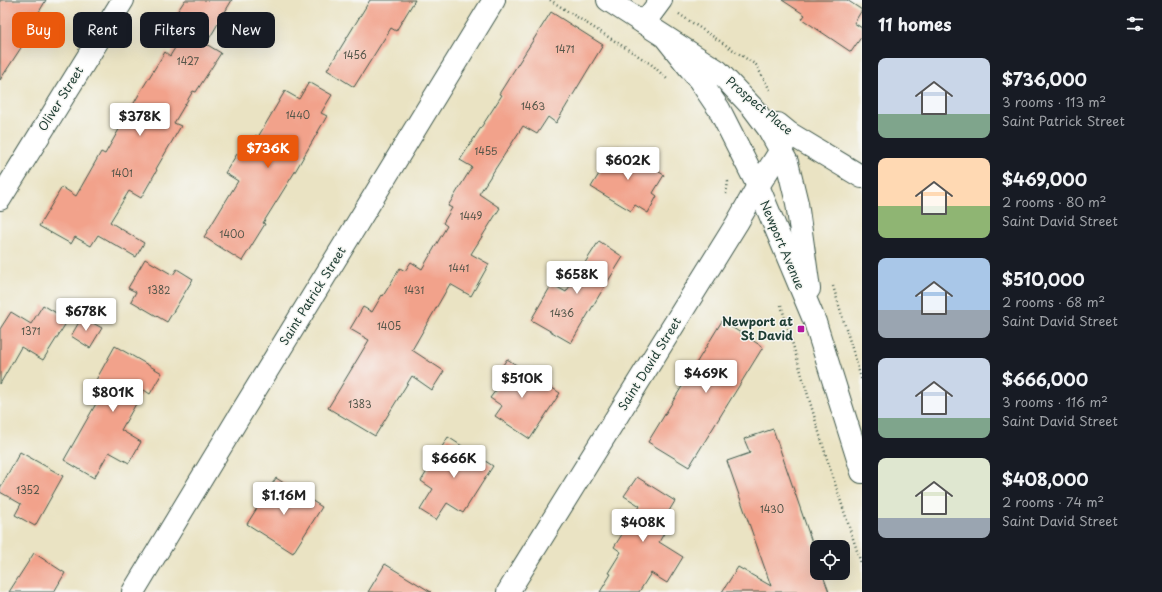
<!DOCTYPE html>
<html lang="en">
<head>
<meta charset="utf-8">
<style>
  :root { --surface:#171b24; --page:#20242c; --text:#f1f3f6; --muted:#9ea1a6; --accent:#ea580c }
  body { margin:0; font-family:"Playpen Sans",sans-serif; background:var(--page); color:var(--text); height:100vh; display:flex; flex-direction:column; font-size:15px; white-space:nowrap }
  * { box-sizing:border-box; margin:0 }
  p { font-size:13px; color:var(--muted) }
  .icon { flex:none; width:22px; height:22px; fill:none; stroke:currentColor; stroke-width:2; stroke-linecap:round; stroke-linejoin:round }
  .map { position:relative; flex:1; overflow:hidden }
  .details { display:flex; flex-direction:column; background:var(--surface); width:300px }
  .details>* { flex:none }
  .guide { position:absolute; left:12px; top:12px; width:380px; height:36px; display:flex; gap:8px }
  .buttons { position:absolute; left:810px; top:540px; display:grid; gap:8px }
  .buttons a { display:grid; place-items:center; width:40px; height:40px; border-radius:8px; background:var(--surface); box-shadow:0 4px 16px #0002; font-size:20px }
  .price { position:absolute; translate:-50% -34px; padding:0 9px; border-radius:4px; background:#fff; color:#222; font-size:13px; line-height:26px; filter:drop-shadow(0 1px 2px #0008) }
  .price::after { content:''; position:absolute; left:50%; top:24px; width:12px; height:9px; margin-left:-6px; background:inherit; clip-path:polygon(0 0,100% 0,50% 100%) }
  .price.current { background:var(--accent); color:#fff }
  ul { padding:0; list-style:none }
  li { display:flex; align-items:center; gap:12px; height:100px; padding:0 16px }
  li span { display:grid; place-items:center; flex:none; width:112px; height:80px; border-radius:8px; color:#555 }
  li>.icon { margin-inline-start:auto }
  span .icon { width:48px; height:48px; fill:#fffc; stroke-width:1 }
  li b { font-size:17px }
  h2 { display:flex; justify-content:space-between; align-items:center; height:48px; padding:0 16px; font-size:17px }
  .pill { padding:0 14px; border-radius:8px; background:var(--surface); box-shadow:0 4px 16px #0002; font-size:14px; line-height:36px }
  .pill.current { background:var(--accent); color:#fff }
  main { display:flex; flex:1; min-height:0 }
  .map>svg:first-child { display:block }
  .building { fill:#f2a28b }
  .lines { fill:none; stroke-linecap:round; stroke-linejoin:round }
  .minor-casing { stroke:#3d5649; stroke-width:24 }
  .tertiary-casing { stroke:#3d5649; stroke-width:24 }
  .path { stroke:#3d5649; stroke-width:2.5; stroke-dasharray:1 3; stroke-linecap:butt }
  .minor { stroke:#fff; stroke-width:22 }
  .tertiary { stroke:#fff; stroke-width:22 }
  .poi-dot { fill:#b5179e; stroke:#f6f6f2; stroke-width:1.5 }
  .labels { text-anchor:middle; stroke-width:3; stroke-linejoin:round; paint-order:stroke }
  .number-label { font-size:10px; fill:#54564a }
  .street-label { font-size:12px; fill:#1f3d34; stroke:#f6f6f2 }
  .poi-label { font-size:12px; font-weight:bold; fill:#1f3d34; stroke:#f6f6f2; text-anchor:end }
</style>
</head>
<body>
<main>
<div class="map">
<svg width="862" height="592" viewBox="0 0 862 592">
  <rect width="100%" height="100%" fill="#f6f6f2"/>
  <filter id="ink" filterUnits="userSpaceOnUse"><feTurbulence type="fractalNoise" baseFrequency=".025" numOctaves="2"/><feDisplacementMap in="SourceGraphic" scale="8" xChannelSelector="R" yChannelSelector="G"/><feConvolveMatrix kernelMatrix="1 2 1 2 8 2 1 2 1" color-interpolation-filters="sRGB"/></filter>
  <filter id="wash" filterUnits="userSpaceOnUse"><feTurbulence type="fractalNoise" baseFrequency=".012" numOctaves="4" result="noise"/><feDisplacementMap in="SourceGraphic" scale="16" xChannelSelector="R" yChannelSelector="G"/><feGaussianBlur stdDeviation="0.9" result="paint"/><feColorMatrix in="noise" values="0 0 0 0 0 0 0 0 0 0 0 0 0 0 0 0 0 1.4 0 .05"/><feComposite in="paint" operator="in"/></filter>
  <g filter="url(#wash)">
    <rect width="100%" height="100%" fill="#eae3c3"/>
    <g id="blocks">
      <!-- building -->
      <path class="building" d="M0,0H46L25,36L28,37L0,80Z
        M185,0H232L206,44L221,53L196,92L193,91L174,123L181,126L156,169L157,170L141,198L129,191L110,222L144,243L136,257L98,235L91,246L75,237L71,244L39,226L62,187L76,196L101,152L105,154L142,89L165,52L170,56L190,24L175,15Z
        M370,0H415L396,31L391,28L354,87L327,70Z
        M782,0H847L862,10L854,23L862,28V36L851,52L802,19L805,15Z
        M551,12L603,45L556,123L548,117L537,134L523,126L479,194L500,208L471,254L489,264L471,296L450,284L412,350L444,371L432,390L412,376L375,436L328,408L369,340L350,329L363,307L372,312L382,295L383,296L400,268L405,271L411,262L422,269L447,226L443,223L452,208L448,206L472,167L460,160L502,95L499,94Z
        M309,82L332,95L321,113L327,116L296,170L263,223L265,224L242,261L204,237L238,181L225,173L237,154L242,157L256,135L258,137L285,91L299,99Z
        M616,146L664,175L653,193L657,196L648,213L635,205L631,211L591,187Z
        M599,241L623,257L600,294L571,343L531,320L552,284L566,292Z
        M145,259L173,275L177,269L193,279L167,322L131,301L136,292L128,288Z
        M43,305L68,320L43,360L21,347L0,384V329L11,312L31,324Z
        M82,317L102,328L90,348L71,336Z
        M722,321L763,347L689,467L648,442Z
        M115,346L162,373L150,394L144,390L121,430L141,442L129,463L109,452L94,478L64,460L106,386L96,380Z
        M507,359L560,393L530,439L495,416L502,406L490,398L499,386L492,381Z
        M773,429L817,557V573H822L829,592H722L738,567L771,586L727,461L750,453L744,439Z
        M448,437L493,466L463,513L447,503L436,520L420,510L433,489L421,481Z
        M20,452L63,476L35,526L15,515L21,504L0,492V488Z
        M637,477L675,501L660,526L666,530L659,542L683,557L667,583L651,573L639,592H600L611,574L608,573L621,552L614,547L640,506L624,496Z
        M276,478L322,507L293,553L247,524Z
        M34,553L65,573L54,592H9Z
        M385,564L431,592H368Z"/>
    </g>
  </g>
  <g filter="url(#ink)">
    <use href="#blocks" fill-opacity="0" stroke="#3d5649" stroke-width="1"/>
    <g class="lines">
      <!-- minor casing -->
      <g class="minor-casing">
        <path id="minor" d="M644,23L661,0
          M778,124L789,133L862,177
          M0,199L123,0
          M133,592L243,410L494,0
          M508,592L737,223L758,186L781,150L789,133"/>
      </g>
      <!-- tertiary casing -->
      <g class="tertiary-casing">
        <path id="tertiary" d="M608,0L718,71L753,108L768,128L787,162L797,203L809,289
          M665,37L700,81L719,109L758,186L815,322L862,472"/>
      </g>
      <!-- path -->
      <path class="path" d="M550,0L651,64L667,79
        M679,14L756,65L770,90
        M726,194L728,182L727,179
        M833,286L862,381
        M781,305L827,459L862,566"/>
      <!-- minor -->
      <use href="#minor" class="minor"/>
      <!-- tertiary -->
      <use href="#tertiary" class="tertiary"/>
    </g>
  </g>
  <!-- markers -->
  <rect class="poi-dot" x="797" y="325" width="8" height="8" rx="2"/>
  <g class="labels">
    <!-- number labels -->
    <g class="number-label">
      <text x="565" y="53">1471</text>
      <text x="355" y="59">1456</text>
      <text x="188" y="65">1427</text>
      <text x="533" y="110">1463</text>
      <text x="298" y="119">1440</text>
      <text x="486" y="155">1455</text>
      <text x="122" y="177">1401</text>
      <text x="471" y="220">1449</text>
      <text x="232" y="238">1400</text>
      <text x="459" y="272">1441</text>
      <text x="159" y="294">1382</text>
      <text x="414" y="294">1431</text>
      <text x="562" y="317">1436</text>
      <text x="389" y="330">1405</text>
      <text x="31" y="335">1371</text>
      <text x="360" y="408">1383</text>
      <text x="28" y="494">1352</text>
      <text x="772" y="513">1430</text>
    </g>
    <!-- street labels -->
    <g class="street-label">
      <text transform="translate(61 99) rotate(-58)" y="4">Oliver Street</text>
      <text transform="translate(759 106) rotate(40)" y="4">Prospect Place</text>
      <text transform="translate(782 245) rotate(67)" y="4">Newport Avenue</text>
      <text transform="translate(313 296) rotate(-58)" y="4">Saint Patrick Street</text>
      <text transform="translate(650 364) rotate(-58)" y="4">Saint David Street</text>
    </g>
    <!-- poi labels -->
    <g class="poi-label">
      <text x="793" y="326">Newport at<tspan x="793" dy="14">St David</tspan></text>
    </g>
  </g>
</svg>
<div class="buttons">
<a><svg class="icon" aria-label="locate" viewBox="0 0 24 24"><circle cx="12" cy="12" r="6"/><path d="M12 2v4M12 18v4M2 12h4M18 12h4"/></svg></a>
</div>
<b class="price" style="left:140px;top:137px">$378K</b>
<b class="price current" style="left:268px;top:169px">$736K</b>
<b class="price" style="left:628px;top:181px">$602K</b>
<b class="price" style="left:577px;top:295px">$658K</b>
<b class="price" style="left:86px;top:332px">$678K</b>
<b class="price" style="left:706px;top:394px">$469K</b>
<b class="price" style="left:522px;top:399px">$510K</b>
<b class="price" style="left:113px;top:413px">$801K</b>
<b class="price" style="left:454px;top:479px">$666K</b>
<b class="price" style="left:284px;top:516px">$1.16M</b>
<b class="price" style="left:643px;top:543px">$408K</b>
<div class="guide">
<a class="pill current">Buy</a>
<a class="pill">Rent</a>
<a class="pill">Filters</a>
<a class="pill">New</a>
</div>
</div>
<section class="details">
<h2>11 homes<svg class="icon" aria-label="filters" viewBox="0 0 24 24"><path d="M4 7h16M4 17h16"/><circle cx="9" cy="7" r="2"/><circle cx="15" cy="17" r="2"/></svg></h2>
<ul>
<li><span style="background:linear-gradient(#c9d6e8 70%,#7fa58c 0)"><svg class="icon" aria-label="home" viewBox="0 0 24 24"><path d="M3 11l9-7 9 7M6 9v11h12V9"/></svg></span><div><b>$736,000</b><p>3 rooms · 113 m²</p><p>Saint Patrick Street</p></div></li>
<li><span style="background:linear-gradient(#ffd9b3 60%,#8fb573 0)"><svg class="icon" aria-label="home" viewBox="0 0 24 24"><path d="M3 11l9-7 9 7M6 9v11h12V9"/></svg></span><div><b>$469,000</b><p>2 rooms · 80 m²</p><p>Saint David Street</p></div></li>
<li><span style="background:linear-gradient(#a9c7e8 65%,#9aa5b1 0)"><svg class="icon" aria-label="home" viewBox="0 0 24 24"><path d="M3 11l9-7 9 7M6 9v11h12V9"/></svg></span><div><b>$510,000</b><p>2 rooms · 68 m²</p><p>Saint David Street</p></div></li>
<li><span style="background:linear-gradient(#c9d6e8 75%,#7fa58c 0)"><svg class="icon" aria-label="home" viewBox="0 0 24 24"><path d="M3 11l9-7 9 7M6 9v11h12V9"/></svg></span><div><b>$666,000</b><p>3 rooms · 116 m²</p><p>Saint David Street</p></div></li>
<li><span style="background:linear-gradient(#dfe7d0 75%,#9aa5b1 0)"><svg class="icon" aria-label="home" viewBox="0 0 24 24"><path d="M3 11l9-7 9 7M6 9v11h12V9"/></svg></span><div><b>$408,000</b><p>2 rooms · 74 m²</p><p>Saint David Street</p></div></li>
</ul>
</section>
</main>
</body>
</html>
